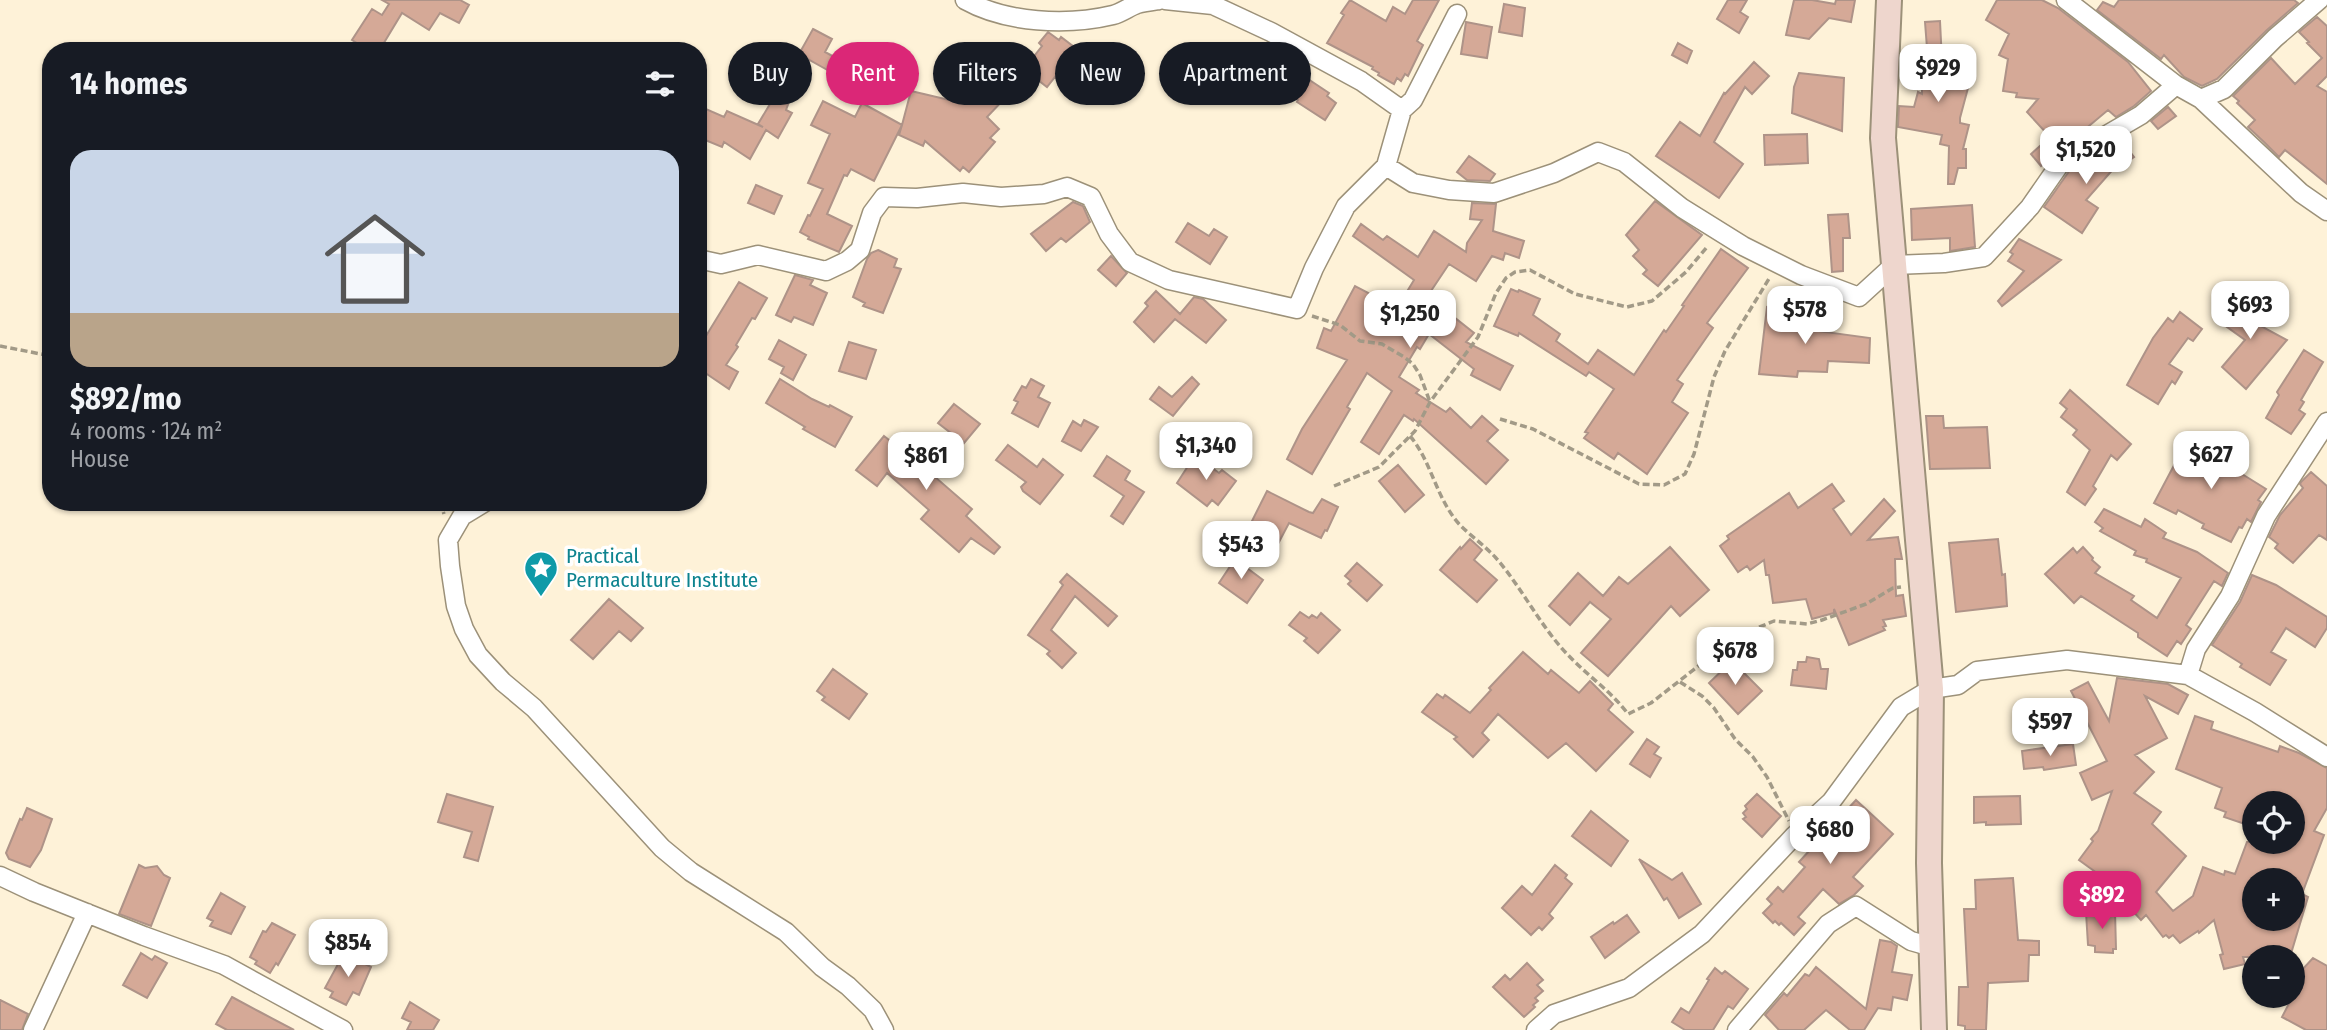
<!DOCTYPE html>
<html lang="en">
<head>
<meta charset="utf-8">
<style>
  :root { --surface:#171b24; --page:#20242c; --text:#f1f3f6; --muted:#9ea1a6; --line:#363941; --accent:#db2777 }
  body { margin:0; font-family:"Fira Sans Condensed",sans-serif; background:var(--page); color:var(--text); height:100vh; display:flex; flex-direction:column; font-size:26px; white-space:nowrap }
  * { box-sizing:border-box; margin:0 }
  p { font-size:23px; color:var(--muted) }
  .icon { flex:none; width:38px; height:38px; fill:none; stroke:currentColor; stroke-width:2; stroke-linecap:round; stroke-linejoin:round }
  .map { position:relative; flex:1; overflow:hidden }
  .drawer { position:absolute; left:42px; top:42px; width:665px; height:469px; display:flex; flex-direction:column; background:var(--surface); border-radius:28px; box-shadow:0 2px 5px #0004 }
  .drawer>* { flex:none }
  .top-card { position:absolute; left:728px; top:42px; width:665px; height:63px; display:flex; gap:14px }
  .fabs { position:absolute; left:2242px; top:791px; display:grid; gap:14px }
  .fabs a { display:grid; place-items:center; width:63px; height:63px; border-radius:50%; background:var(--surface); box-shadow:0 2px 5px #0004; font-size:35px }
  .price { position:absolute; translate:-50% -60px; padding:0 16px; border-radius:14px; background:#fff; color:#222; font-size:23px; line-height:46px; filter:drop-shadow(0 2px 4px #0008) }
  .price::after { content:''; position:absolute; left:50%; top:42px; width:21px; height:16px; margin-left:-10px; background:inherit; clip-path:polygon(0 0,100% 0,50% 100%) }
  .price.selected { background:var(--accent); color:#fff }
  ul { padding:0; list-style:none }
  li { display:grid; align-content:center; gap:14px; height:371px; padding:0 28px }
  li+li { border-top:2px solid var(--line) }
  li span { display:grid; place-items:center; height:217px; border-radius:21px; color:#555 }
  li>.icon { margin-inline-start:auto }
  span .icon { width:126px; height:126px; fill:#fffc; stroke-width:1 }
  li b { font-size:30px }
  h2 { display:flex; justify-content:space-between; align-items:center; height:84px; padding:0 28px; font-size:30px }
  .pill { padding:0 24px; border-radius:32px; background:var(--surface); box-shadow:0 2px 5px #0004; font-size:24px; line-height:63px }
  .pill.selected { background:var(--accent); color:#fff }
  .map>svg:first-child { display:block }
  .building { fill:#d5a997; stroke:#ae9388; stroke-width:2; fill-rule:evenodd }
  .lines { fill:none; stroke-linecap:round; stroke-linejoin:round }
  .minor-casing { stroke:#9c9179; stroke-width:21 }
  .secondary-casing { stroke:#9c9179; stroke-width:28 }
  .path { stroke:#a29a87; stroke-width:3.5; stroke-dasharray:7 3.5; stroke-linecap:butt }
  .minor { stroke:#fff; stroke-width:18 }
  .secondary { stroke:#eed6cd; stroke-width:24 }
  .labels { text-anchor:middle; stroke-width:7; stroke-linejoin:round; paint-order:stroke }
  .culture-label { font-size:21px; fill:#0d838f; stroke:#fff; text-anchor:start }
</style>
</head>
<body>
<div class="map">
<svg width="2327" height="1030" viewBox="0 0 2327 1030">
  <rect width="100%" height="100%" fill="#fef2d8"/>
  <!-- building -->
  <path class="building" d="M382,0H460L469,5L459,23L440,13L429,30L402,13L379,51H370L352,40L372,9L382,15L389,4Z
    M1350,0L1386,21L1393,7L1405,14L1413,0H1439L1417,41L1423,45L1408,76L1405,74L1401,81L1397,78L1394,84L1378,75L1379,73L1372,69L1373,67L1327,43L1344,15L1341,13Z
    M1728,0H1747L1740,12L1748,17L1739,33L1717,19Z
    M1794,0H1812L1835,4L1836,0H1855L1851,22L1829,18L1809,39L1786,35Z
    M1997,0H2042L2058,8L2128,62L2151,91L2134,106L2116,117L2108,110L2041,166L2031,154L2050,137L2027,112L2038,99L2016,97L2017,93L2003,91L2008,59L1999,55L2009,34L1986,20Z
    M2119,0H2294L2298,3L2267,30L2217,79L2202,86L2184,77L2164,55L2161,59L2097,10L2103,2L2114,7Z
    M1504,4L1525,8L1522,36L1499,32Z
    M2317,17L2327,26V76L2317,86L2327,92V184L2285,150L2279,157L2264,142L2248,127L2255,120L2237,103L2239,101L2233,96L2271,58L2295,84L2322,58L2307,43L2309,42L2299,32Z
    M1940,21L1943,82L1968,88L1960,118V123L1969,125L1963,149H1966V168H1958L1954,184H1948L1949,146L1940,144L1942,135L1898,127L1899,106L1914,107L1918,92L1922,94V48H1927L1925,22Z
    M1466,22L1492,27L1487,58L1461,54Z
    M813,29L832,39L825,52L838,59L831,72L799,54Z
    M1048,32L1059,40L1061,37L1078,50L1069,60L1072,63L1059,80L1055,77L1047,87L1024,69L1042,46L1039,43Z
    M1678,43L1692,51L1687,63L1672,55Z
    M1269,44L1299,60L1295,67L1298,68L1296,71L1329,93L1327,96L1336,103L1325,120L1297,102L1298,100L1292,95L1295,90L1260,68L1263,63L1258,60Z
    M1754,62L1769,76L1752,94L1745,87L1714,142L1743,164L1719,198L1656,156L1680,122L1700,136L1724,93L1725,94Z
    M766,69L783,75L778,89L761,84Z
    M1799,73L1844,78L1842,131L1792,113L1794,87Z
    M992,77L1002,86L1000,89L1007,96L987,117L999,129L990,138L995,142L969,172L963,167L960,171L925,141L923,146L899,135L902,125L874,181L851,169L847,176L844,175L827,214L852,226L839,252L808,239L809,237L800,232L808,215L810,216L823,189L808,183L830,134L811,125L823,101L855,117L862,103L902,125L911,91L966,104Z
    M776,94L789,102L786,110L792,113L778,138L766,130L750,159L724,142L722,147L698,137V129L706,109L724,117L727,111L763,127L758,124Z
    M2168,107L2176,116L2158,129L2151,121Z
    M1807,134L1808,163L1765,165L1764,135Z
    M2121,140L2134,157L2117,169L2115,167L2086,200L2098,208L2082,233L2044,207L2070,170Z
    M1469,156L1495,174L1490,181L1467,180L1457,172Z
    M756,185L782,196L774,214L748,203Z
    M1655,201L1702,235L1658,286L1643,274L1647,270L1633,256L1639,250L1626,235Z
    M1073,202L1083,206L1090,222L1066,242L1061,238L1046,251L1031,234Z
    M1472,203L1496,204L1493,231L1524,241L1519,258L1505,253L1503,260L1492,256L1476,281L1449,264L1429,294L1437,299L1435,302L1474,333L1466,342L1513,366L1500,390L1471,375L1474,369L1429,334L1420,349L1417,347L1399,377L1419,390L1416,393L1446,412L1450,408L1471,428L1482,416L1498,430L1487,441L1508,460L1486,484L1414,419L1413,421L1404,415L1379,454L1361,442L1392,391L1367,373L1347,407L1350,409L1312,474L1287,459L1302,429L1347,360L1317,348L1324,328L1331,331L1355,286L1397,308L1414,280L1353,236L1361,224L1383,240L1387,236L1418,257L1434,231L1466,252L1467,243L1482,220L1470,219Z
    M1972,205L1975,247L1950,251V238L1912,240L1911,209Z
    M1848,214L1850,238H1843V271L1832,272L1828,215Z
    M1188,223L1209,236L1214,229L1227,237L1210,264L1176,242Z
    M2019,239L2061,260L2002,306L1998,301L2024,271L2008,261L2013,254L2010,252Z
    M1721,249L1748,268L1707,323L1713,328L1677,380L1683,384L1672,402L1688,413L1647,474L1618,453L1614,459L1584,438L1588,433L1585,432L1614,389L1589,372L1586,376L1519,333L1518,336L1494,326L1511,289L1518,292L1519,290L1540,299L1533,315L1560,334L1556,341L1588,364L1598,350L1634,375L1664,330L1666,332L1684,306L1682,305Z
    M878,250L897,259L894,267L901,269L883,313L863,306L865,303L853,297L867,259L871,253Z
    M1111,256L1127,273L1116,286L1098,270Z
    M795,275L813,280L810,285L827,293L813,325L794,317L791,322L776,315Z
    M739,282L767,298L755,319L752,318L736,345L738,347L726,365L738,372L729,389L698,368V349Z
    M1156,291L1180,314L1194,297L1203,299L1226,320L1206,343L1175,319L1154,342L1134,322L1148,306L1145,303Z
    M2242,293L2267,312L2257,324L2287,340L2246,389L2222,367L2245,340L2220,322Z
    M1767,307L1805,313L1803,329L1870,338L1869,363L1828,361L1827,372L1798,371L1797,377L1759,374Z
    M2180,312L2202,329L2193,341L2188,338L2169,364L2182,372L2175,384L2172,381L2158,404L2127,385L2153,338L2168,318L2173,322Z
    M779,340L806,355L793,380L781,373L784,367L769,359Z
    M849,342L876,350L866,379L839,371Z
    M2304,350L2323,362L2301,400L2304,402L2299,410L2305,414L2291,434L2266,418L2279,395L2277,392Z
    M1192,377L1199,384L1173,416L1150,399L1159,387L1172,397Z
    M780,379L812,399L829,407L830,405L852,417L835,447L803,429L805,427L766,403Z
    M1031,379L1044,386L1038,397L1050,403L1038,427L1012,413L1018,402L1014,400L1022,386L1026,388Z
    M2070,390L2131,444L2117,460L2111,455L2093,486L2096,489L2085,505L2067,492L2090,450L2073,435L2077,430L2061,417L2067,409L2060,403Z
    M954,404L980,424L964,443L938,423Z
    M1926,416H1943L1944,428L1987,427L1990,468L1930,469Z
    M1084,420L1098,427L1081,451L1062,441L1073,421L1081,426Z
    M884,436L912,458L922,447L944,467L935,477L972,509L966,516L1000,547L994,554L971,538L959,552L921,519L929,510L887,473L877,486L856,470Z
    M2188,439L2231,464L2234,458L2247,466L2242,474L2266,489L2258,500L2261,502L2251,522L2247,519L2242,528L2239,527L2231,542L2202,528L2204,524L2178,510L2176,514L2154,503Z
    M1008,445L1037,467L1043,459L1063,475L1040,504L1023,491L1021,487L1026,482L996,460Z
    M1107,456L1130,471L1125,480L1144,492L1123,524L1111,516L1124,496L1094,476Z
    M1198,457L1219,473L1222,470L1236,481L1218,505L1212,500L1207,506L1177,483L1190,463L1192,464Z
    M1398,465L1424,495L1405,512L1379,481Z
    M2311,472L2327,486V540L2319,535L2293,563L2275,548L2278,544L2269,537L2280,515L2303,488L2300,484L2301,482Z
    M1832,484L1844,501L1833,509L1851,535L1884,499L1895,511L1868,540L1898,537L1902,559H1895L1896,596L1903,595L1906,616L1883,620L1886,626L1883,627L1885,630L1849,645L1834,609V613L1812,619L1806,599L1773,603L1769,575H1766L1764,560L1750,570L1747,566L1738,572L1720,546L1729,539L1727,536L1789,493L1798,508Z
    M1267,491L1309,512L1313,513L1322,499L1338,507L1327,531L1325,530L1321,538L1289,523L1278,544L1248,529Z
    M2104,509L2141,527L2145,519L2166,533L2163,538L2197,552L2228,573L2222,586L2214,581L2186,625L2191,629L2181,644L2177,641L2167,656L2138,637V633L2081,596L2074,603L2045,574L2073,548L2077,553L2083,547L2093,558L2092,560L2100,567L2095,573L2134,596L2131,600L2157,618L2181,578L2146,562L2147,559L2134,555L2136,551L2100,531L2103,528L2095,522Z
    M1470,539L1482,550L1474,560L1497,580L1477,602L1440,570L1460,547L1461,549Z
    M1998,539L2002,575L2005,574L2007,606L1956,612L1949,543Z
    M1670,547L1709,590L1680,616L1671,606L1608,676L1581,653L1611,619L1590,602L1570,625L1549,606L1578,573L1603,596L1619,577L1628,584Z
    M1235,559L1263,580L1247,603L1219,583Z
    M1357,563L1382,585L1367,601L1348,584L1351,581L1345,576Z
    M1067,574L1117,616L1108,626L1075,596L1051,630L1076,653L1062,668L1047,654L1050,651L1028,635L1063,585L1060,582Z
    M2252,575L2276,585L2327,617V628L2315,647L2286,628L2271,652L2286,660L2270,685L2240,667L2242,664L2212,645L2240,602Z
    M609,599L643,628L631,641L619,631L593,659L571,640Z
    M1300,612L1309,618L1312,615L1317,618L1321,613L1340,630L1318,653L1304,641L1307,638L1289,625Z
    M1523,652L1548,674L1551,670L1579,693L1590,681L1613,704L1608,710L1633,732L1596,771L1566,743L1548,758L1498,714L1482,733L1489,740L1473,757L1454,739L1457,737L1422,712L1437,694L1443,698L1445,695L1470,713L1491,690L1489,688Z
    M1807,657L1819,659L1821,669H1828L1826,689L1791,685L1793,670H1797L1798,662H1806Z
    M1732,661L1762,691L1738,714L1709,683Z
    M833,669L867,694L849,719L822,700L825,697L817,691Z
    M2117,678L2168,684L2188,695L2178,714L2145,696L2167,738L2135,755L2154,772L2134,793L2161,812L2152,824L2186,856L2156,892L2173,911L2193,896L2203,867L2224,875L2225,871L2235,874L2247,842H2292V803H2254V827L2224,817L2226,812L2215,808L2222,788L2176,769L2195,716L2213,722L2211,729L2278,752L2280,746L2299,753L2327,768V808L2314,831L2324,835L2302,894L2308,897L2290,957H2243L2245,964L2224,969L2220,955L2223,954L2214,920L2199,933L2198,931L2180,943L2173,935L2169,938L2166,935L2163,937L2146,915L2141,920L2101,876L2079,860L2093,841L2091,839L2098,831L2112,791L2092,800L2080,773L2107,761L2071,691L2088,682L2109,721ZM2254,880H2292V919H2254Z
    M1647,739L1659,747L1654,754L1661,758L1650,777L1630,764Z
    M2073,744L2076,765L2044,770L2043,767L2024,769L2022,751Z
    M447,794L493,807L478,861L464,857L472,832L438,822Z
    M1757,794L1781,816L1762,837L1743,819L1746,817L1743,813L1747,809L1745,806Z
    M2020,796L2021,824L1986,825V822L1974,823V797Z
    M1856,800L1893,834L1853,877L1863,886L1854,895L1839,904L1823,889L1798,917L1805,923L1794,935L1781,923L1779,925L1775,921L1773,923L1763,913L1772,904L1767,899L1778,887L1783,892L1805,867L1799,862Z
    M27,808L52,819L41,850L30,867L9,859L6,853L20,819L22,820Z
    M1591,811L1628,841L1611,866L1572,836Z
    M1639,859L1672,880L1682,873L1701,904L1679,918L1667,898L1664,900Z
    M139,865L145,868L157,866L164,875L170,878L151,926L119,914Z
    M1555,865L1567,875L1565,878L1572,884L1549,914L1553,918L1542,930L1539,927L1531,935L1502,908L1522,886L1532,895Z
    M2013,878L2018,940L2039,941V955H2029L2028,981L1988,983L1986,1030H1965V1026L1958,1025L1959,987H1968L1964,909H1976L1975,880Z
    M221,893L245,907L231,934L210,926L213,921L207,918Z
    M2115,911L2116,949H2113V953L2095,952V946L2088,945L2086,912Z
    M1627,915L1639,932L1605,958L1591,937L1613,922L1614,924Z
    M272,923L295,935L278,965L276,963L270,973L255,964L257,961L250,957L263,931L266,932Z
    M1880,940L1891,942L1897,946L1892,972L1912,975L1907,1000L1893,997L1891,1010L1878,1008L1864,1030H1850L1826,1010L1804,1030H1779L1765,1015L1784,993L1787,996L1805,974L1809,976L1816,967L1866,1009Z
    M141,953L152,960L155,956L167,963L147,998L123,985Z
    M344,953L371,967L359,995L353,992L346,1005L330,997L333,992L325,988Z
    M2313,958L2327,966V1030H2306L2282,1017L2295,992L2294,983L2300,972Z
    M1527,963L1543,980L1537,985L1543,991L1535,998L1538,1001L1533,1005L1535,1007L1524,1017L1493,987L1505,975L1510,980Z
    M1715,968L1722,974L1725,971L1748,989L1733,1009L1728,1006L1713,1030H1685L1672,1022L1681,1008L1689,1013L1709,980L1707,979Z
    M232,997L260,1012L294,1030H227L216,1024Z
    M0,1000L28,1014L22,1030H0Z
    M410,1002L439,1020L433,1030H407L411,1022L402,1018Z"/>
  <g class="lines">
    <!-- minor casing -->
    <g class="minor-casing">
      <path id="minor" d="M965,0C1006,23 1067,26 1113,15C1121,13 1129,7 1137,4C1144,2 1152,1 1159,0
        M1165,0L1213,5L1271,32L1361,81L1402,110L1386,166
        M2066,0L2176,85L2201,99L2301,193L2327,211
        M2201,99L2224,89L2275,38L2319,0
        M1402,110L1413,100L1457,14
        M698,259L721,264L758,255L826,271L847,261L860,250L872,213L884,197L917,198L963,193L1001,197L1044,194L1067,187L1091,197L1109,234L1130,262L1169,280L1297,309L1314,268L1346,206L1386,166L1413,183L1449,190L1494,193L1554,173L1598,152L1624,162L1682,208L1743,246L1801,275L1859,297L1894,265L1944,263L1984,257L2030,207L2062,161L2141,115L2176,85
        M485,502L462,516L448,540L450,566L456,606L464,629L478,655L503,682L534,708L662,848L691,872L786,932L822,967L848,986L873,1010L884,1030
        M2188,675L2196,649L2230,596L2266,516L2327,422
        M0,876L34,892L144,936L224,965L343,1030
        M33,1030L87,913
        M1536,1030L1554,1014L1629,988L1702,934L1794,836L1831,802L1901,707L1931,689L1958,685L1977,671L2067,660L2188,675L2255,712L2327,757
        M1737,1030L1828,924L1856,906L1911,941L1932,947"/>
    </g>
    <!-- secondary casing -->
    <g class="secondary-casing">
      <path id="secondary" d="M1889,0L1883,138L1931,689L1929,863L1934,1030"/>
    </g>
    <!-- path -->
    <path class="path" d="M1312,316L1340,325L1360,341L1382,344L1404,357L1413,364L1420,375L1430,402
      M0,346L51,356
      M1500,419L1533,429L1639,484L1664,485L1685,474L1694,454L1714,377L1725,351L1770,277
      M1410,436C1432,462 1436,499 1460,525C1471,536 1485,546 1496,558C1523,589 1541,628 1570,657C1589,677 1611,691 1628,714L1651,703L1724,646L1750,631L1774,621L1807,624L1822,620L1866,604L1893,588L1901,587
      M1334,486L1379,467L1415,431L1430,402L1478,337L1496,293L1506,278L1515,272L1530,270L1575,294L1627,307L1652,301L1686,272L1707,247
      M440,502L444,514
      M1680,682L1702,696L1714,708L1735,739L1753,757L1767,777L1789,821"/>
    <!-- minor -->
    <use href="#minor" class="minor"/>
    <!-- secondary -->
    <use href="#secondary" class="secondary"/>
  </g>
  <!-- icons -->
  <defs>
    <g id="sight-pin" transform="scale(1.75)"><path d="M0 17L-7.5 6A9.5 9.5 0 1 1 7.5 6Z" fill="#0f9aa8" stroke="#fff"/><path d="M0-6L1.8-2.2L6-1.7L2.9 1.2L3.7 5.4L0 3.3L-3.7 5.4L-2.9 1.2L-6-1.7L-1.8-2.2Z" fill="#fff"/></g>
  </defs>
  <g fill-rule="evenodd">
    <use href="#sight-pin" x="541" y="568"/>
  </g>
  <g class="labels">
    <!-- culture labels -->
    <g class="culture-label">
      <text x="566" y="563">Practical<tspan x="566" dy="24">Permaculture Institute</tspan></text>
    </g>
  </g>
</svg>
<div class="fabs">
<a><svg class="icon" aria-label="locate" viewBox="0 0 24 24"><circle cx="12" cy="12" r="6"/><path d="M12 2v4M12 18v4M2 12h4M18 12h4"/></svg></a>
<a>+</a>
<a>−</a>
</div>
<b class="price" style="left:1938px;top:104px">$929</b>
<b class="price" style="left:2086px;top:186px">$1,520</b>
<b class="price" style="left:2250px;top:341px">$693</b>
<b class="price" style="left:1805px;top:346px">$578</b>
<b class="price" style="left:1410px;top:350px">$1,250</b>
<b class="price" style="left:1206px;top:482px">$1,340</b>
<b class="price" style="left:2211px;top:491px">$627</b>
<b class="price" style="left:926px;top:492px">$861</b>
<b class="price" style="left:1241px;top:581px">$543</b>
<b class="price" style="left:1735px;top:687px">$678</b>
<b class="price" style="left:2050px;top:758px">$597</b>
<b class="price" style="left:1830px;top:866px">$680</b>
<b class="price selected" style="left:2102px;top:931px">$892</b>
<b class="price" style="left:348px;top:979px">$854</b>
<div class="top-card">
<a class="pill">Buy</a>
<a class="pill selected">Rent</a>
<a class="pill">Filters</a>
<a class="pill">New</a>
<a class="pill">Apartment</a>
</div>
<section class="drawer">
<h2>14 homes<svg class="icon" aria-label="filters" viewBox="0 0 24 24"><path d="M4 7h16M4 17h16"/><circle cx="9" cy="7" r="2"/><circle cx="15" cy="17" r="2"/></svg></h2>
<ul>
<li><span style="background:linear-gradient(#c9d6e8 75%,#b9a48a 0)"><svg class="icon" aria-label="home" viewBox="0 0 24 24"><path d="M3 11l9-7 9 7M6 9v11h12V9"/></svg></span><div><b>$892/mo</b><p>4 rooms · 124 m²</p><p>House</p></div></li>
</ul>
</section>
</div>
</body>
</html>
